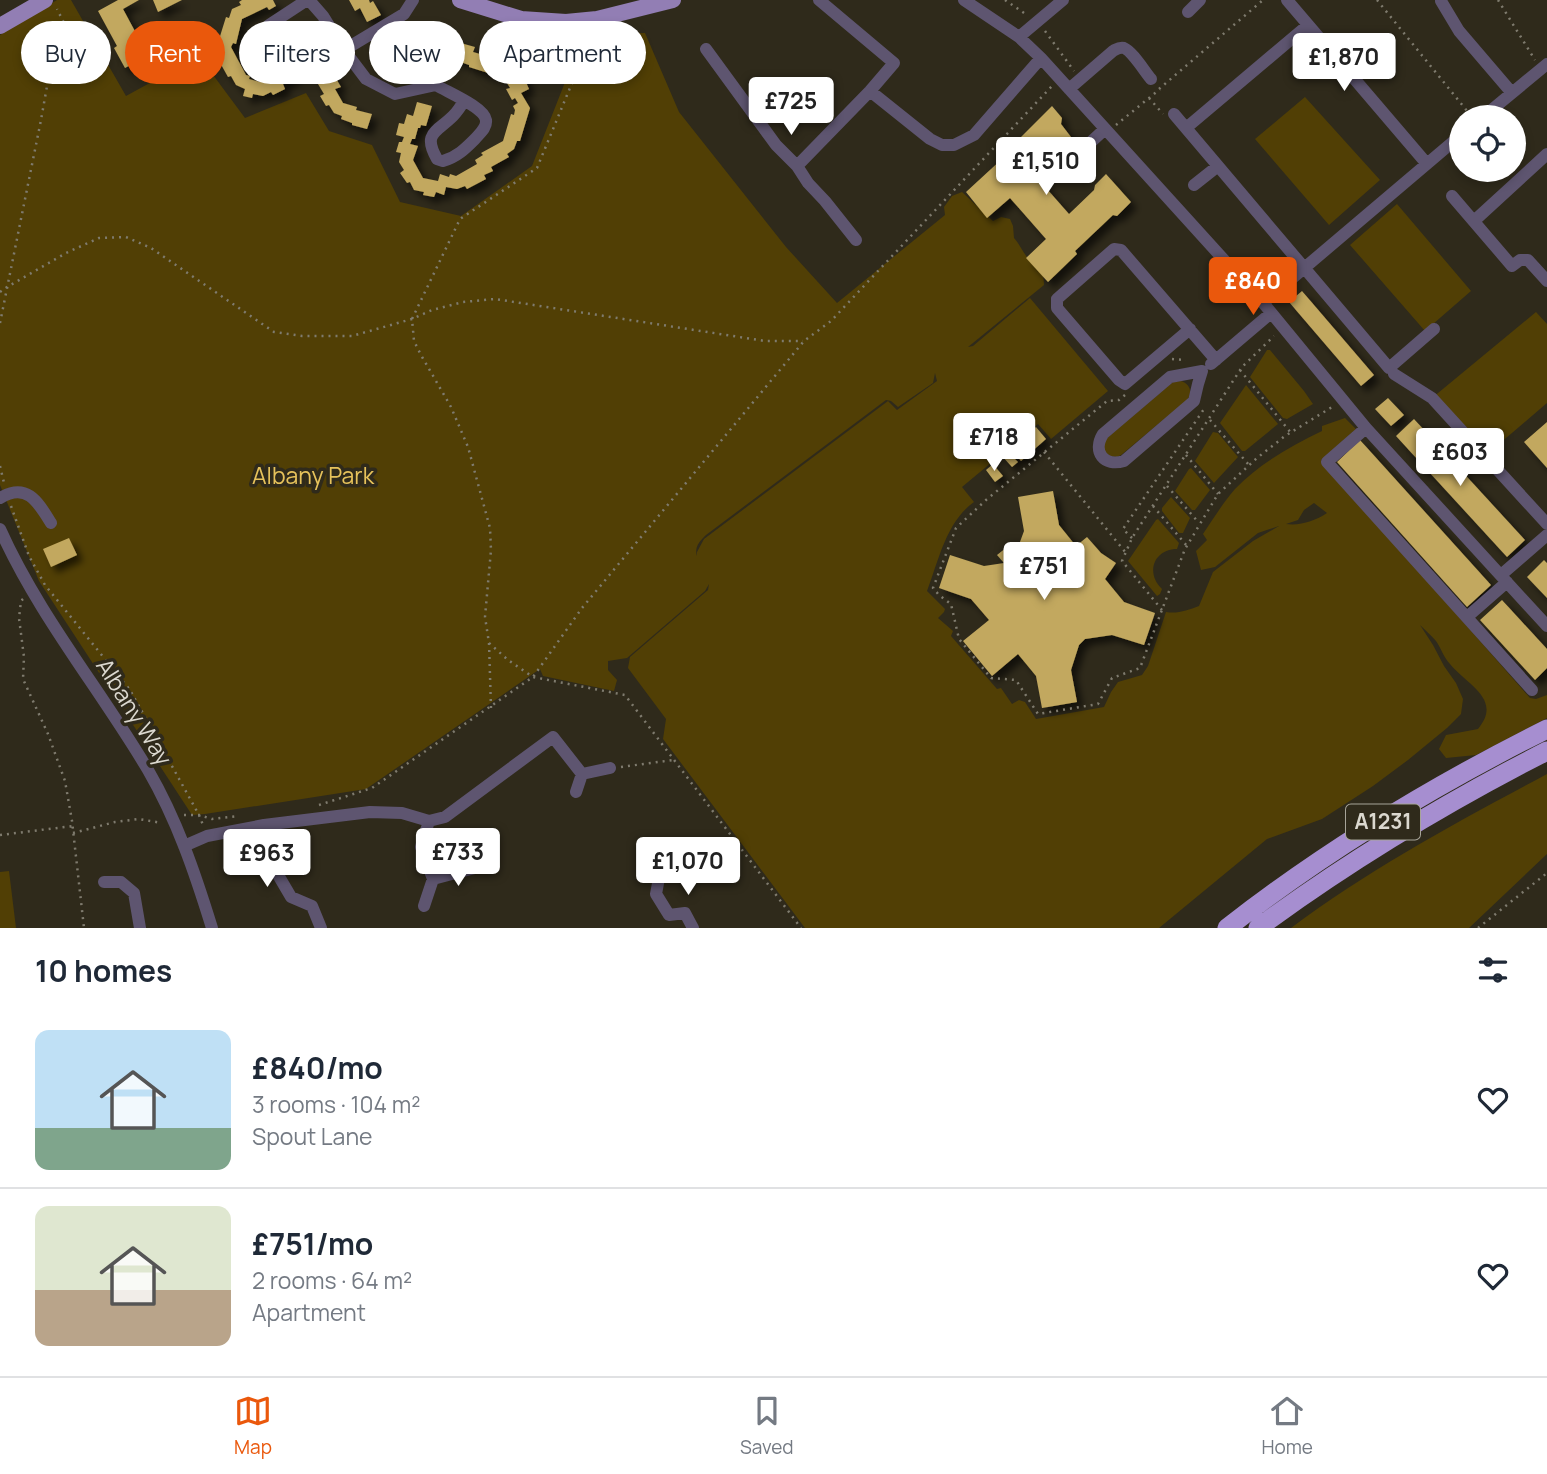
<!DOCTYPE html>
<html lang="en">
<head>
<meta charset="utf-8">
<style>
  :root { --surface:#fff; --page:#f6f6f7; --text:#1f2937; --muted:#747a83; --line:#e0e1e3; --accent:#ea580c }
  body { margin:0; font-family:Manrope,sans-serif; background:var(--page); color:var(--text); height:100vh; display:flex; flex-direction:column; font-size:26px; white-space:nowrap }
  * { box-sizing:border-box; margin:0 }
  p { font-size:23px; color:var(--muted) }
  .icon { flex:none; width:38px; height:38px; fill:none; stroke:currentColor; stroke-width:2; stroke-linecap:round; stroke-linejoin:round }
  .map { position:relative; height:928px; overflow:hidden }
  .drawer { display:flex; flex-direction:column; background:var(--surface); flex:1 }
  .drawer>* { flex:none }
  .guide { position:absolute; left:21px; top:21px; width:700px; height:63px; display:flex; gap:14px }
  .buttons { position:absolute; left:1449px; top:105px; display:grid; gap:14px }
  .buttons a { display:grid; place-items:center; width:77px; height:77px; border-radius:50%; background:var(--surface); box-shadow:0 4px 10px #0003; font-size:35px }
  .price { position:absolute; translate:-50% -60px; padding:0 16px; border-radius:7px; background:#fff; color:#222; font-size:23px; line-height:46px; filter:drop-shadow(0 2px 4px #0008) }
  .price::after { content:''; position:absolute; left:50%; top:42px; width:21px; height:16px; margin-left:-10px; background:inherit; clip-path:polygon(0 0,100% 0,50% 100%) }
  .price.selected { background:var(--accent); color:#fff }
  ul { padding:0; list-style:none }
  li { display:flex; align-items:center; gap:21px; height:175px; padding:0 35px }
  li+li { border-top:2px solid var(--line) }
  li span { display:grid; place-items:center; flex:none; width:196px; height:140px; border-radius:14px; color:#555 }
  li>.icon { margin-inline-start:auto }
  span .icon { width:84px; height:84px; fill:#fffc; stroke-width:1 }
  li b { font-size:30px }
  h2 { display:flex; justify-content:space-between; align-items:center; height:84px; padding:0 35px; font-size:30px }
  .tag { padding:0 24px; border-radius:32px; background:var(--surface); box-shadow:0 4px 10px #0003; font-size:24px; line-height:63px }
  .tag.selected { background:var(--accent); color:#fff }
  .tabs { display:flex; justify-content:space-around; align-items:center; height:98px; border-top:2px solid var(--line); background:var(--surface); font-size:19px; color:var(--muted) }
  .tabs a { display:grid; justify-items:center; gap:4px }
  .tabs .selected { color:var(--accent) }
  .map>svg:first-child { display:block }
  .green { fill:#513f05; fill-rule:evenodd }
  .building { fill:#c2a85f; filter:url(#shadow) }
  .lines { fill:none; stroke-linecap:round; stroke-linejoin:round }
  .path { stroke:#7f7b6e; stroke-width:2.5; stroke-dasharray:2 5; stroke-linecap:butt }
  .minor { stroke:#5e5570; stroke-width:12 }
  .major { stroke:#927eb4; stroke-width:16 }
  .highway { stroke:#a68ed0; stroke-width:19 }
  .labels { text-anchor:middle; stroke-width:7; stroke-linejoin:round; paint-order:stroke }
  .shield { fill:#2f2a1b; stroke:#a7a499; stroke-width:2 }
  .shield-label { font-size:21px; font-weight:bold; fill:#dbd8cf }
  .park-label { font-size:23px; fill:#e6c25b; stroke:#2f2a1b }
  .street-label { font-size:23px; fill:#dbd8cf; stroke:#2f2a1b }
</style>
</head>
<body>
<div class="map">
<svg width="1547" height="928" viewBox="0 0 1547 928">
  <defs>
    <filter id="shadow"><feDropShadow dx="6" dy="6" stdDeviation="3.5" flood-color="#0009"/></filter>
  </defs>
  <rect width="100%" height="100%" fill="#2f2a1b"/>
  <!-- green -->
  <path class="green" d="M57,0H71L126,96L199,56L245,118L306,93L329,131L372,145L400,202L461,216L532,166L584,34L645,33L679,112L786,247L837,303L945,215L944,207L952,196L962,192L993,221L1001,217L1010,219L1013,226L1014,238C1019,243 1022,251 1027,257C1038,267 1044,268 1044,285L968,347L973,346L1030,298L1108,391L1051,439L1038,424L962,487L974,502C946,522 939,560 927,591L945,609L944,612L938,618L953,631L951,636L997,689L1001,688L1012,704L1019,700L1025,702L1036,719L1104,707L1111,692L1118,682L1142,675L1148,666L1166,612C1178,614 1188,610 1199,606L1213,572L1253,541L1279,526L1258,533L1215,567L1201,570L1196,551L1207,540L1203,534C1213,519 1223,503 1235,489C1259,464 1291,446 1322,431V426L1345,418L1356,429L1321,460L1530,698L1536,699L1547,695V718L1476,755L1446,758L1439,749L1446,735L1478,729C1503,699 1467,685 1450,664C1444,658 1441,648 1436,641C1431,635 1425,630 1420,625L1433,645L1444,666L1456,683L1463,699L1461,714L1447,728L1408,760L1373,786L1322,819L1267,839L1159,928H805L663,739L666,719L628,668L630,657L708,590L709,584L705,591L627,658L608,661V670L617,680L614,691L543,676L540,669L366,789L205,814L192,815L39,581L0,485V35ZM935,373L937,381L897,410L888,401L704,539L697,552V556C694,547 700,541 706,535L886,400L891,401L898,407L933,383ZM1314,503L1327,513C1315,521 1300,526 1286,524L1298,520L1304,510Z
    M1305,97L1380,180L1329,225L1255,139Z
    M1397,204L1471,291L1425,331L1350,245Z
    M1536,312L1547,324V403L1485,456L1432,398Z
    M1267,350H1270L1304,391L1313,404L1287,419L1283,418L1250,377Z
    M1181,381C1190,384 1193,392 1187,400L1121,455L1117,457L1110,456L1104,451V442L1107,438L1173,382Z
    M1246,385L1278,424L1245,451H1242L1220,423Z
    M1213,432L1218,433L1238,457L1214,483L1195,461Z
    M1191,468L1210,490L1195,510H1192L1175,491L1189,469Z
    M1171,497L1190,518L1183,533H1179L1162,511V508Z
    M1158,519L1179,543L1177,549C1154,549 1145,573 1162,589L1160,594L1157,596L1128,561L1156,520Z
    M1547,774V854L1469,928H1291C1371,868 1459,821 1547,774Z
    M9,871L16,928H0V872Z"/>
  <!-- building -->
  <path class="building" d="M118,0H139L123,9L137,35L150,28L160,49L125,68L114,48L117,46L98,11Z
    M153,0H182L158,12Z
    M242,0H273L276,6L269,10L267,7L242,19L236,44L233,43L231,47L246,75L250,76L249,79L260,82L276,73L274,70L288,63L297,76L283,84L285,89L273,95L271,92L263,96L253,94L252,98L243,96L245,89L236,85L231,76L228,77L218,59L221,57L216,49L226,17L229,18L232,9L241,5L239,2Z
    M349,0H369L370,3L373,1L381,15L367,22L360,8L355,11Z
    M416,33L419,39L428,33L435,36V33L458,39L457,42L475,47L473,52L505,61L503,64L513,67L523,73L527,79L525,80L529,89L521,93L530,108L520,141H517L514,149L507,154L509,157L491,167L493,171L484,175L486,179L467,189L465,186L457,189L446,187L444,195L436,192L434,197L423,195L424,192L414,190L410,182L407,183L400,173L404,170L399,162L401,153L396,152L399,142H402L404,137L396,135L399,123L404,124L407,114L413,116L417,102L432,106L426,126L421,125L420,128H418L415,139H412L410,144L418,146L413,160L423,178L438,181L440,174L449,177L450,174L456,176L477,164L475,160L483,155L481,153L503,141L511,114L514,115L515,110L513,106L518,103L515,98L512,100L506,89L510,88L504,78L469,67V65L452,59L453,56L432,48H429L425,50L424,49L387,71L379,57L393,49L392,46Z
    M308,34L317,49L321,46L334,69L331,70L341,87L335,89L343,103L357,107L356,110L372,114L367,129L352,125V123L341,119L342,116L334,113L329,105L326,106L320,96L324,94L315,79L319,77L307,55L303,57L294,42Z
    M1052,106L1062,118L1061,124L1071,137L1032,172L1069,214L1094,190L1095,185L1106,174L1131,202L1117,216L1113,215L1075,251L1077,254L1048,282L1026,258L1046,239L1010,198L987,218L966,192L1016,146L1014,144Z
    M1302,291L1374,375L1361,386L1289,302Z
    M1388,398L1404,415L1391,426L1375,409Z
    M1414,419L1525,540L1507,557L1396,436Z
    M1547,422V468L1524,442Z
    M1036,427L1046,439L1021,461L1017,456L1014,458L1018,462L1012,467L1002,456L1008,451L1010,453L1012,451L1010,449Z
    M1360,440L1491,585L1467,607L1337,462Z
    M993,464L1003,476L995,482L986,470Z
    M1053,491L1059,525L1076,546L1087,537L1101,553L1116,563L1105,579L1124,602L1155,613L1144,645L1112,635L1085,639L1079,645L1071,670L1077,702L1042,708L1036,676L1018,654L992,676L963,641L989,620L971,599L939,588L950,555L984,566L1004,563L997,555L1012,543L1017,550L1024,531L1018,497Z
    M69,538L77,555L51,567L43,549Z
    M1544,560L1547,563V598L1527,577Z
    M1502,600L1547,649V668L1535,680L1480,620Z"/>
  <g class="lines">
    <!-- path -->
    <path class="path" d="M1005,0L1027,15
      M1377,0L1472,117
      M1498,0L1535,60
      M1045,31L1074,71
      M1159,89L1263,0
      M1149,98L1163,114
      M1116,125L1160,89
      M0,292L7,287L66,253L99,238L126,237L151,248L274,332L302,336H352L412,319L432,310L463,302L495,299L765,341H803
      M0,323L41,120L52,58L64,23L57,9
      M1172,359L1186,360
      M1240,370L1291,433
      M1125,395L1119,400L1107,401L986,500L956,528L933,588L939,595L951,604L959,639L991,678L1016,680L1038,714L1098,704L1112,678L1140,668L1185,549L1218,494L1257,458L1285,436L1332,407
      M1210,420L1249,465
      M1044,452L1126,553
      M1186,455L1218,494
      M0,466L4,483
      M1167,486L1199,523
      M11,506L29,556L45,585L130,690L199,815L203,825
      M1153,506L1187,546
      M1132,538L1123,529L1204,409
      M23,599L21,601L19,618L24,657L23,679L48,734L65,781L72,821L84,928
      M1162,610L1122,561L1132,538L1242,367L1274,336
      M489,643L508,660L533,677L625,695L801,928
      M491,708L489,643L485,617L491,550L490,528L468,447L451,407L421,355L414,341L412,319L460,219L537,168L572,83L576,36
      M621,767L673,760
      M319,805L372,788L533,677L582,608L804,341L831,321L1052,86
      M184,815H199L212,819L239,816
      M73,833L115,822L139,819L162,823
      M0,835L73,826
      M1478,928L1547,873"/>
    <!-- minor -->
    <path class="minor" d="M309,0L323,16L344,50L366,79L395,94L436,85C447,92 484,107 486,120C487,128 480,133 475,139C465,149 457,157 443,161L437,159C422,133 437,132 453,116C458,111 461,106 464,101
      M964,0L1019,37L1041,58L1264,304L1366,428L1547,626
      M1287,0L1427,164
      M1441,1L1459,31L1512,93
      M1188,12L1200,0
      M1019,37L1063,0
      M258,47L269,25L307,0
      M706,49L776,145L797,166L808,183L825,201L856,240
      M344,50L404,14L413,0
      M1069,89L1113,51C1117,49 1119,47 1124,48C1132,51 1145,72 1151,79
      M870,91L930,139L942,145H954L974,135L1041,58
      M1174,114L1389,368L1434,329
      M1483,117L1547,64
      M1186,128L1308,25
      M797,166L870,91L894,63L819,0
      M1053,177L1105,129
      M1194,185L1218,166
      M1452,196L1512,266L1520,260H1528L1547,281
      M1474,221L1547,154
      M1263,303L1461,135
      M1190,329L1125,384L1119,380L1057,308V299L1114,249L1121,250L1216,360
      M1211,364L1271,313
      M1202,371L1198,384L1194,401L1124,461C1104,467 1092,452 1103,434L1170,377Z
      M1394,374L1432,398L1547,524
      M1366,428L1327,462L1532,690
      M0,498C27,482 38,502 51,523
      M0,529C39,616 100,689 148,770C177,820 195,873 212,928
      M1501,575L1547,535
      M1467,617L1507,582
      M576,792L582,774L610,768
      M429,821L421,847L433,879
      M264,825L274,868L291,897L312,906L321,928
      M184,846L207,836L264,825L370,812L402,813L429,821L445,817L553,737L582,774
      M673,868L659,878L656,894L669,915L685,913L693,928
      M104,882H121L134,893L140,928
      M424,906L433,879L486,865"/>
    <!-- major -->
    <path class="major" d="M460,0L521,19L566,22L597,19L673,0
      M0,26L45,0"/>
    <!-- highway -->
    <path class="highway" d="M1227,928C1324,852 1437,784 1547,729
      M1258,928C1349,861 1447,802 1547,751"/>
  </g>
  <g class="labels">
    <!-- shield labels -->
    <rect class="shield" x="1346" y="804.5" width="74" height="35" rx="5"/>
    <g class="shield-label">
      <text x="1383" y="829">A1231</text>
    </g>
    <!-- park labels -->
    <g class="park-label">
      <text x="313" y="484">Albany Park</text>
    </g>
    <!-- street labels -->
    <g class="street-label">
      <text transform="translate(134 712) rotate(58)" y="8">Albany Way</text>
    </g>
  </g>
</svg>
<div class="buttons">
<a><svg class="icon" aria-label="locate" viewBox="0 0 24 24"><circle cx="12" cy="12" r="6"/><path d="M12 2v4M12 18v4M2 12h4M18 12h4"/></svg></a>
</div>
<b class="price" style="left:1344px;top:93px">£1,870</b>
<b class="price" style="left:791px;top:137px">£725</b>
<b class="price" style="left:1046px;top:197px">£1,510</b>
<b class="price selected" style="left:1253px;top:317px">£840</b>
<b class="price" style="left:994px;top:473px">£718</b>
<b class="price" style="left:1460px;top:488px">£603</b>
<b class="price" style="left:1044px;top:602px">£751</b>
<b class="price" style="left:458px;top:888px">£733</b>
<b class="price" style="left:267px;top:889px">£963</b>
<b class="price" style="left:688px;top:897px">£1,070</b>
<div class="guide">
<a class="tag">Buy</a>
<a class="tag selected">Rent</a>
<a class="tag">Filters</a>
<a class="tag">New</a>
<a class="tag">Apartment</a>
</div>
</div>
<section class="drawer">
<h2>10 homes<svg class="icon" aria-label="filters" viewBox="0 0 24 24"><path d="M4 7h16M4 17h16"/><circle cx="9" cy="7" r="2"/><circle cx="15" cy="17" r="2"/></svg></h2>
<ul>
<li><span style="background:linear-gradient(#bfe0f5 70%,#7fa58c 0)"><svg class="icon" aria-label="home" viewBox="0 0 24 24"><path d="M3 11l9-7 9 7M6 9v11h12V9"/></svg></span><div><b>£840/mo</b><p>3 rooms · 104 m²</p><p>Spout Lane</p></div><svg class="icon" aria-label="heart" viewBox="0 0 24 24"><path d="M12 20l-8-8c-3-5 5-10 8-4 3-6 11-1 8 4z"/></svg></li>
<li><span style="background:linear-gradient(#dfe7d0 60%,#b9a48a 0)"><svg class="icon" aria-label="home" viewBox="0 0 24 24"><path d="M3 11l9-7 9 7M6 9v11h12V9"/></svg></span><div><b>£751/mo</b><p>2 rooms · 64 m²</p><p>Apartment</p></div><svg class="icon" aria-label="heart" viewBox="0 0 24 24"><path d="M12 20l-8-8c-3-5 5-10 8-4 3-6 11-1 8 4z"/></svg></li>
</ul>
</section>
<nav class="tabs">
<a class="selected"><svg class="icon" aria-label="map" viewBox="0 0 24 24"><path d="M3 6l6-2 6 2 6-2v14l-6 2-6-2-6 2zM9 4v14M15 6v14"/></svg>Map</a>
<a><svg class="icon" aria-label="saved" viewBox="0 0 24 24"><path d="M7 4h10v16l-5-4-5 4z"/></svg>Saved</a>
<a><svg class="icon" aria-label="home" viewBox="0 0 24 24"><path d="M3 11l9-7 9 7M6 9v11h12V9"/></svg>Home</a>
</nav>
</body>
</html>
